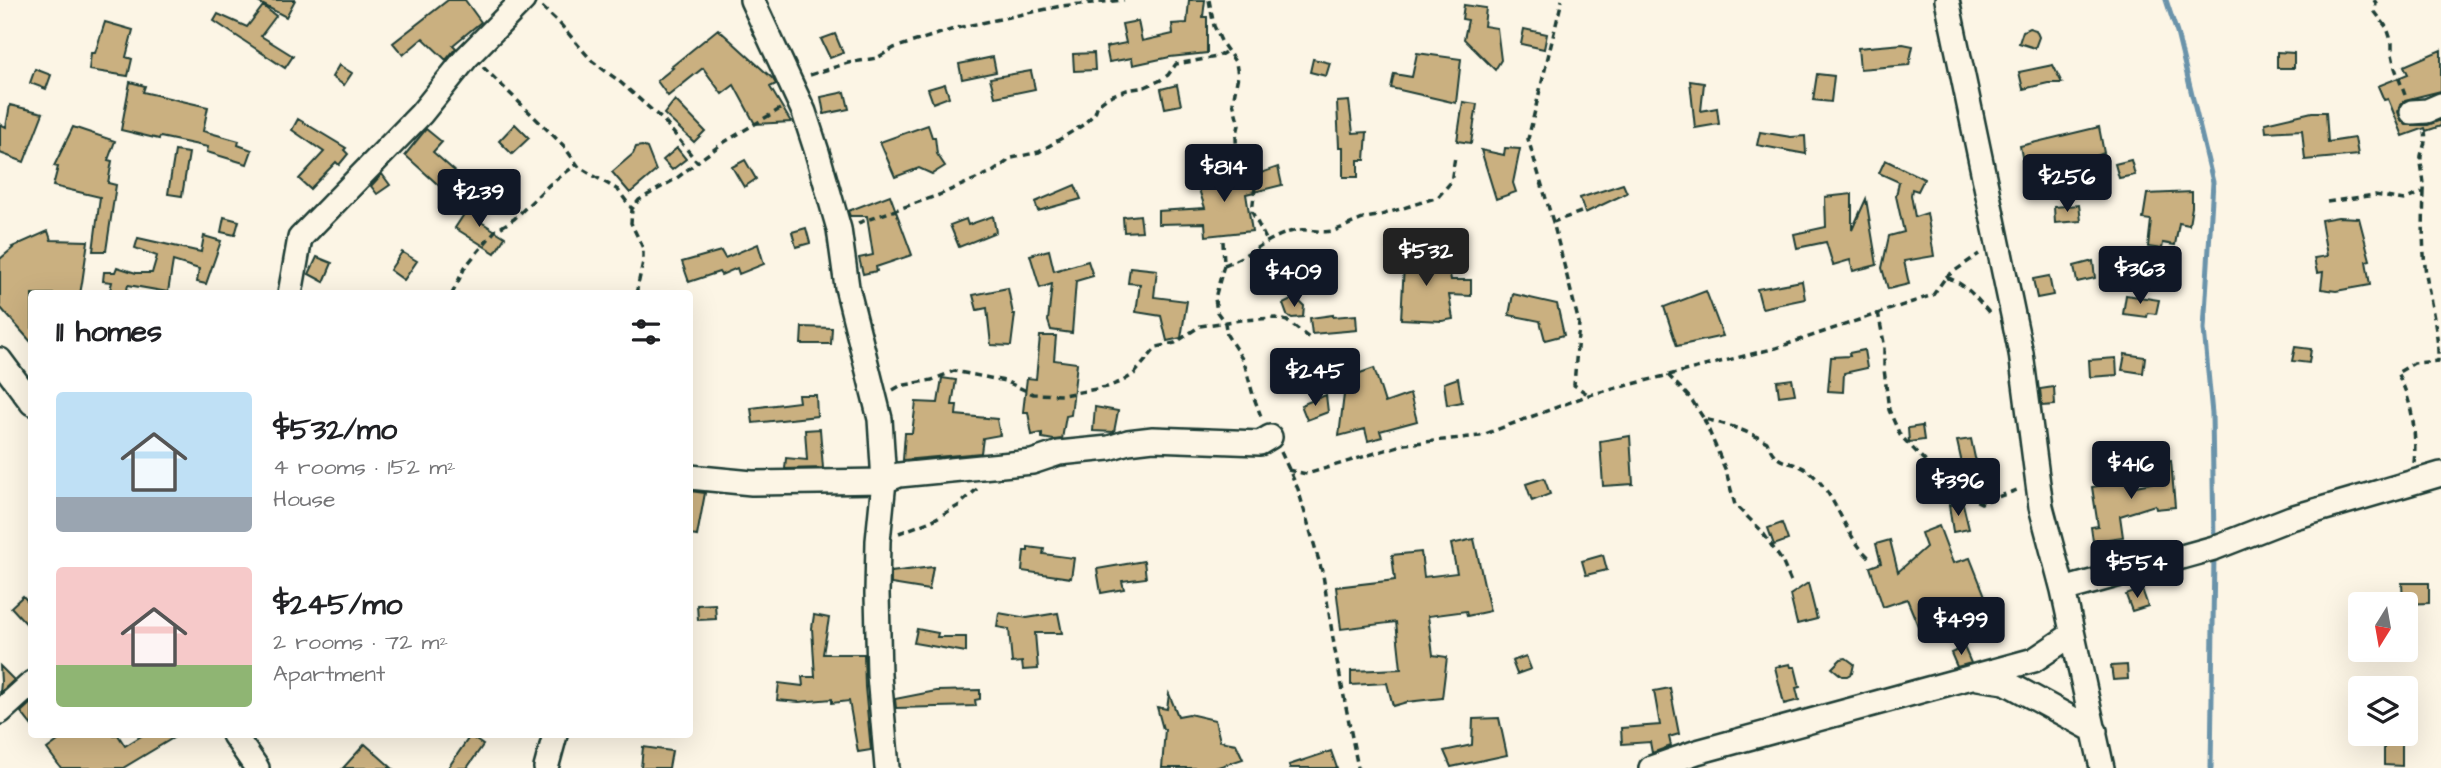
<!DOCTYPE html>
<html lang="en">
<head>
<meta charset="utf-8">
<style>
  :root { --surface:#fff; --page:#f2f2f2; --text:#202124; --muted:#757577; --accent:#111827 }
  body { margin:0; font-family:"Architects Daughter",sans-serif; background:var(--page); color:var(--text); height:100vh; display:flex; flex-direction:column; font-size:26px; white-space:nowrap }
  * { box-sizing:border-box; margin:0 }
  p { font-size:23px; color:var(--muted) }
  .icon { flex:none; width:38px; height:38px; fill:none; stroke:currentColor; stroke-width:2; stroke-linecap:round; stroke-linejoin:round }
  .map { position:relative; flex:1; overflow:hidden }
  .panel { position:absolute; left:28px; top:290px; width:665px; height:448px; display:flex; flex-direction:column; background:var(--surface); border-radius:7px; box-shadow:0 7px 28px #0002 }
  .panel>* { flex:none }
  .needle { width:46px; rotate:191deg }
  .tools { position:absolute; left:2348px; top:592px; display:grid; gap:14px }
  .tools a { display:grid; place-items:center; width:70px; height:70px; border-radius:7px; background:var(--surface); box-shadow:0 7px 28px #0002; font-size:35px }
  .price { position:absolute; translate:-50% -60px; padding:0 16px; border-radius:7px; background:var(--accent); color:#fff; font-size:23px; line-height:46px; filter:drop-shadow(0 2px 4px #0008) }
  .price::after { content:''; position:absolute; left:50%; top:42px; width:21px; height:16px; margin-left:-10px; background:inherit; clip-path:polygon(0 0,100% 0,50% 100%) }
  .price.current { background:#222; color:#fff }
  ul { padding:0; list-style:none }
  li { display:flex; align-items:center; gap:21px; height:175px; padding:0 28px }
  li span { display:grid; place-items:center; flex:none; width:196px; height:140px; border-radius:7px; color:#555 }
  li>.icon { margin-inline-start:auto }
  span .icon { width:84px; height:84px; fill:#fffc; stroke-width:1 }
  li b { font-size:30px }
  h2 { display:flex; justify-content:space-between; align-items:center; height:84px; padding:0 28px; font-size:30px }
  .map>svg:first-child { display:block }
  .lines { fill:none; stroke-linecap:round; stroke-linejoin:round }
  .stream { stroke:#6b93aa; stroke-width:5 }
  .building { fill:#cab080; stroke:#1f3d34; stroke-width:2 }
  .minor-casing { stroke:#1f3d34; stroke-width:28 }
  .path { stroke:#1f3d34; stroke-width:3.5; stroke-dasharray:7 5; stroke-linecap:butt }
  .minor { stroke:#fcf5e5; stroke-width:23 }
</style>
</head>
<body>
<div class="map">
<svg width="2441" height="768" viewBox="0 0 2441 768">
  <rect width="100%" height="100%" fill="#fcf5e5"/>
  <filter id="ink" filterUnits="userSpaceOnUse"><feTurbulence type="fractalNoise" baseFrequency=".0143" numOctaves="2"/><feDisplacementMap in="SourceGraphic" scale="14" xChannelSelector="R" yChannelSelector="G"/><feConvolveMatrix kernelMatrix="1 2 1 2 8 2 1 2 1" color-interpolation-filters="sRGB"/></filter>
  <g filter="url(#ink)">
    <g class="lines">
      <!-- stream -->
      <path class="stream" d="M2166,0L2177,33L2213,182L2204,329L2212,414L2214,541
        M2211,768L2214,554"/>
    </g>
    <!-- building -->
    <path class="building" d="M254,0H295L286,17Z
      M448,0H465L481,22L453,45L456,48L446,60L423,38L403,55L393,43Z
      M1189,0H1205L1203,17H1207V53L1170,57L1133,65L1132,58L1109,62L1106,47L1126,43L1122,24L1138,21L1142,41L1173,34L1172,24L1187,23Z
      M1464,5L1486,8L1484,26L1497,28L1501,60L1495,70L1464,39L1468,20L1462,19Z
      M263,6L276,16L261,36L293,56L285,68L214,21L218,14L247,27Z
      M105,22L133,30L126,57L132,59L128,76L89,70L91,53H95Z
      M2029,28L2036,30L2039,37L2035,48L2019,43L2023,31Z
      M718,29L773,79L776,84L770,87L791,122L755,124L734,85L722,94L703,68L668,96L657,81L673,68L671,67Z
      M1524,29L1547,34L1544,49L1521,44Z
      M835,34L843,53L830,58L821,39Z
      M1903,44L1913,46L1909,65L1860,69L1858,48Z
      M2441,50V91L2405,100L2400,105L2398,112L2401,120L2406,125H2428L2441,120V126L2426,131L2425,128L2403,136L2388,99L2384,100L2378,86L2408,74L2404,66Z
      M2277,52L2294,53V68H2277Z
      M1094,53L1095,70L1074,71L1073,54Z
      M1417,53L1461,59L1456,103L1391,88L1394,74L1412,77Z
      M993,57L996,72L962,79L959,64Z
      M1313,59L1330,63L1326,76L1310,72Z
      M339,65L352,73L344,85L332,77Z
      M2053,65L2062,83H2048L2023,89L2019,72Z
      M35,69L51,75L46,89L30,83Z
      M1031,71L1035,89L995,97L990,78Z
      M1817,74L1834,76L1831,102L1813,100Z
      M1690,81L1704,83L1701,111L1717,108L1719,124L1695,128Z
      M130,82L145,86L143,92L208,107L203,131L239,141L238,145L252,150L247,164L207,152L208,147L160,137L159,139L121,130Z
      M945,84L949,97L933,103L928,89Z
      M1177,85L1181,105L1165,108L1161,89Z
      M845,92L849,109L824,114L821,97Z
      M675,100L705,131L694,142L664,114Z
      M1349,101L1353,133L1367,132L1365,160H1358V177H1343V147H1339L1337,102Z
      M1463,102L1477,104L1471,143L1457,141Z
      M10,105L43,113L24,162L0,153V124L6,127Z
      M2312,112H2326L2328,142L2355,138L2358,155L2305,160L2302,130L2266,132L2265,123Z
      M298,119L346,148L344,150L348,154L339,165L336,162L310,189L299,179L324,152L292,130Z
      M515,124L529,138L512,154L499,141Z
      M928,125L932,137H935L937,154L945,166L932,174L919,168L895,177L880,142Z
      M73,127L115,141L108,160L112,161L108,183L116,185L106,251H93L100,197L53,186L58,167L54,166Z
      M2099,127L2104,153L2081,162L2028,173L2026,162H2023L2020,146Z
      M426,129L442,142L433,152L491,203L488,208L462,194L460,197L446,188L444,190L405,155Z
      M1760,132L1791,137L1805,136L1806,154L1757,145Z
      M642,146L647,148L656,171L630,193L612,172L633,154L636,147Z
      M677,148L686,159L672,170L663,160Z
      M1505,148L1520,149L1513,183L1516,192L1496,199L1481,150L1504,155Z
      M175,151L189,153L182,196L168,194Z
      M745,160L756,179L744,187L732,167Z
      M1885,160L1924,179L1918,191L1912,189L1911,195L1915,217L1927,213L1934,256L1904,261L1909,284L1888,289L1882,268L1889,236L1904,232L1896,196L1899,182L1879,173Z
      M2131,160L2135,175L2119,178L2115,164Z
      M1278,167L1282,185L1246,194L1252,231L1206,236L1205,223L1158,224V211L1205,208L1195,177L1229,184Z
      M382,174L390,185L377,194L371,186Z
      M1623,184L1627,193L1585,213L1580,198Z
      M1075,185L1081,199L1038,211L1035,202Z
      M2192,192V207L2189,225L2179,223L2175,245L2163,243L2162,249L2148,247L2151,220L2143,219L2147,194Z
      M1852,194V230L1866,199L1877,265L1853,271L1850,260L1833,265L1826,242L1797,248L1794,234L1826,227L1825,197Z
      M890,195L912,255L876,267L877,271L863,274L859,258L873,255L867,216H850L848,211Z
      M472,202L485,210L478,220L505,237L495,253L455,228Z
      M2079,205L2081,221L2055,223L2054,207Z
      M1140,215L1142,231L1124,232L1123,217Z
      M993,216L996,232L959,247L950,225L966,219L968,225Z
      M224,217L239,221L235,235L221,232Z
      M2338,217L2359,218L2370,260L2366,261L2370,285L2336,291L2321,289L2323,272L2317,273L2314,258L2327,256L2321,220Z
      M806,228L810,243L796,247L792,232Z
      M48,231L51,240L88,241L82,283L80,294H32V343L0,307V259L13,248L12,247Z
      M204,236L221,241L206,284L197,282L199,269L173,261L168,292L128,285L126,294H109L112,282L103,281L104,272H115L117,267L136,273H152L157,256L135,248L138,238L201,252Z
      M1405,240L1415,272L1428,265L1431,271L1449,269L1451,280H1471V296L1449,295L1453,319L1442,321L1401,319L1404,265L1394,268L1387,246Z
      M758,244L764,264L739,274L737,268L721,275L719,272L689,282L682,262L721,251L725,258Z
      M1049,250L1054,271L1088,261L1093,276L1076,281L1072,333L1051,330L1048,321L1052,284L1040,288L1030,255Z
      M402,252L417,261L404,280L390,270Z
      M317,257L332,263L324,282L309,274Z
      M2093,261L2095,278L2077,282L2074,266Z
      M1130,267L1157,270L1154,297L1187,301L1181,338L1167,341L1161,316L1136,312L1140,284L1128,283Z
      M2154,270L2172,274L2169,288L2151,284Z
      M2049,276L2053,295L2037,298L2033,279Z
      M1802,281L1805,299L1762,308L1757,289Z
      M1008,288L1013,314H1015L1011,346L991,345L987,308L977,310L973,295Z
      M1706,291L1723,336L1677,346L1664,307Z
      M1513,294L1557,304L1564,335L1545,340L1540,321L1509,315Z
      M2126,295L2159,300L2156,314L2148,313L2147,317L2123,314Z
      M1293,299L1299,301L1304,306L1303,317L1292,318L1287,315L1283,304Z
      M1333,315V317L1356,315L1357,330L1312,334L1310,318Z
      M802,327L832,328L831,344H801Z
      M1040,336H1056L1054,360L1077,363L1071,415L1066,416L1062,439L1054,440L1042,438V433L1032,435L1028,412H1023L1027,378L1036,379Z
      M2295,347L2311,349L2309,363L2292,361Z
      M1864,350L1867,368L1844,373L1843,392L1828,391L1831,357L1850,356L1849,353Z
      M2125,354L2145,357L2143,373L2122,370Z
      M2116,358L2117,375L2090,377L2089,360Z
      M1374,368L1385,403L1410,394L1417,421L1380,431L1382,437L1368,441L1365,429L1339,436L1346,378Z
      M942,378L956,380L952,405H957L956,415L997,419L1000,435L983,438L981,453L903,460L905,433H912L916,402L938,403Z
      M1458,378L1462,402L1447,405L1444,383Z
      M1792,379L1795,394L1779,396L1777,381Z
      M2054,387L2055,405L2042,406L2040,389Z
      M798,395H816L817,416L753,423L751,408L799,402Z
      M1326,395L1328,412L1307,420L1301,405Z
      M1095,407L1118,411L1114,432L1093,431Z
      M1922,426L1924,440L1909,442L1908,428Z
      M820,429L823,468L785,469L786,458L807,460L805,430Z
      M1630,436L1633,484L1603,486L1600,441Z
      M1971,439L1975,458L1992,492L1978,499L1963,468L1957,441Z
      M2171,461L2175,507L2156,509L2155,505L2120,516L2123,537L2093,541L2091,527L2098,526L2092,487L2129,481L2131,487L2156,482L2154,462Z
      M1544,478L1550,494L1532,501L1526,484Z
      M690,491L705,493L697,536L690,535Z
      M1963,504L1969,529L1953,532L1949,505Z
      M1782,523L1788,540L1774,545L1768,528Z
      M1939,526L1953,563L1970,558L1989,606L1948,624L1921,633L1907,599L1883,607L1870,567L1881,563L1876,544L1890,540L1898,572L1926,547L1921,533Z
      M1474,539L1490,611L1467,616L1466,611L1428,616L1433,655L1447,657L1442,698L1407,702L1393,706L1387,683L1351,685V671L1401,669L1396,622L1341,629L1336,587L1395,580L1392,555L1421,552L1424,577L1457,573L1451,544Z
      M1028,547L1044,549L1043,554L1074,558L1071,578L1022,571L1024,551H1028Z
      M1603,555L1607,570L1586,575L1582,561Z
      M1144,561L1146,578L1122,581L1124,589L1101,593L1097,569Z
      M933,567L929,590L891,584V572Z
      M1808,583L1817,619L1797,624L1790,595Z
      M2402,583H2429V603L2403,604Z
      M2142,589L2148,606L2132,611L2126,595Z
      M23,596L32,606V630L11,607Z
      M715,604L716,619L698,620L697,605Z
      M999,613L1027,618L1058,613L1062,633H1035L1038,669L1023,670L1022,662L1012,663L1009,629L997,627Z
      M814,615L829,618L823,654H864L865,687L871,750L858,752L849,701L832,703V699L799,702L777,700L779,683L803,686L802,677H815L812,628Z
      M917,629L938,633L937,637H966V652L914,643Z
      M1964,647L1971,663L1957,667L1951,653Z
      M1526,656L1531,669L1517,674L1512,661Z
      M1846,658L1854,664L1852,673L1847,676H1842L1832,668L1841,659Z
      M1790,664L1791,667H1795L1800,687L1796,688L1799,700L1784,704L1775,667Z
      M2127,665L2128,679L2113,680L2111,666Z
      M0,666L14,680L0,693L1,682Z
      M1670,688L1679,734L1669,737L1671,746L1652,753L1650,742L1622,744L1621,728L1660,725L1654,691Z
      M980,690V699L975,700L976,706L896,708L895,699L936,691Z
      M1169,694L1178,716L1189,714L1215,720L1220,741L1236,744L1243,759L1215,768H1162L1165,729H1163L1157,707L1167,709Z
      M32,702V726L21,712Z
      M1499,718L1507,755L1451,767L1444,751L1472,745L1473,719Z
      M66,735H118L125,746L143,735H178L123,768H61L47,749Z
      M470,736L483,745L467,768H448Z
      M2384,740L2402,741V766L2384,765Z
      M365,744L392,768H343Z
      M643,747L672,751L669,768H641Z
      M1331,751L1337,768H1290L1289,765Z"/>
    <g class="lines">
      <!-- minor casing -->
      <g class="minor-casing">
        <path id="minor" d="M752,0L804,112L817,152L839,229L847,287L880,419L884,481L878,541L877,594L879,675L887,768
          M1947,0L2021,353L2041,507L2063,590L2102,768
          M2412,112L2427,111L2441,105
          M290,294L300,238L421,114L466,58L523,0
          M0,360L32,403
          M690,477L752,483L884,481L899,475L1032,462L1059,453L1109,448L1128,442L1153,439L1260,443L1270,437
          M2063,590L2214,548L2291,518L2441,474
          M1978,678L2005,682L2095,731
          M0,712L32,683
          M234,735L257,768
          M546,768L555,735
          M1651,768L1697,752L2034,660L2071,635"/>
      </g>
      <!-- path -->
      <path class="path" d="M1209,0L1214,26L1222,43L1236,63L1238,75L1233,102L1239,125L1236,138L1237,160L1252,171L1256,179L1252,212L1268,243
        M2374,0L2376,3L2375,12L2387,28L2392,43V54L2395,68L2405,95
        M542,7L561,25L592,61L619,81L664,121L697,162L723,143L780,109
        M483,67L563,145L579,167L618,190L632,209
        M810,75L848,63L877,58L894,48L957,28L1061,6L1124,0
        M2327,202L2375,195L2404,200L2424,192C2425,180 2420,165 2421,156C2423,147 2427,141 2425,132
        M1581,212L1553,222L1579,323L1574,385L1589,395
        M1553,222L1528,139L1562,0
        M858,223L939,195L994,171L1012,158L1039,152L1083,125L1095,113L1098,104L1107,97L1127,90L1145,87L1159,81L1168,75L1176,64L1217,57L1227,51
        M1223,241L1224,265L1215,298L1217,312L1225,323L1227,335L1244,362L1253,395L1262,419
        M1224,265C1248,256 1269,237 1293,231C1308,227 1322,235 1336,230C1350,225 1363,217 1378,216L1438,197L1451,182L1455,157
        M1946,277L1979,254
        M452,294L465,267L495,231L514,219L549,185L577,164
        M636,294L643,262V248L631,223L632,209L639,200L677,178L697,162
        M1878,312L1884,343V369L1889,410L1900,435L1949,486L1981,503L2020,489
        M1668,375L1691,399L1704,419C1727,424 1747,431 1767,442C1778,471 1793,456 1813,475C1839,499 1844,537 1872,560
        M893,390L900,386L932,380L954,371L1005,381L1033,394L1063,395L1107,387L1123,381L1134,374L1157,347L1175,343L1200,326L1241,320L1276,318L1287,321L1309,338
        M1704,419L1726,471L1735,505L1761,530L1782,561L1791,582
        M1281,452L1298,489L1323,575L1335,651L1358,768
        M2414,463C2417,434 2412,399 2397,373L2414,363L2438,361C2439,333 2431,308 2427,280C2422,251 2423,221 2424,192
        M1288,470L1307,474L1405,444L1480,436L1589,395L1776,348L1933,295L1946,277C1968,285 1977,299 1992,316
        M899,533L931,521L958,506L977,489"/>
      <!-- minor -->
      <use href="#minor" class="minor"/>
    </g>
  </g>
</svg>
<div class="tools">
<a><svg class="needle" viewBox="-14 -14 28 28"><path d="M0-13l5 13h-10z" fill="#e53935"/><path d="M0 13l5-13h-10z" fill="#757577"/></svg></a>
<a><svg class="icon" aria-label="layers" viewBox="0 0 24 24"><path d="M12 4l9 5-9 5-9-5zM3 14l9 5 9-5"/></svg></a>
</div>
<b class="price" style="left:1224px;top:204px">$814</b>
<b class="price" style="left:2067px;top:214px">$256</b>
<b class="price" style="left:479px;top:229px">$239</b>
<b class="price current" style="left:1426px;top:288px">$532</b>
<b class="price" style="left:2140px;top:306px">$363</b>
<b class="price" style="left:1294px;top:309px">$409</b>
<b class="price" style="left:1315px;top:408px">$245</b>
<b class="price" style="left:2131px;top:501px">$416</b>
<b class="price" style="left:1958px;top:518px">$396</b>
<b class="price" style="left:2137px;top:600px">$554</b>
<b class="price" style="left:1961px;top:657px">$499</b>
<section class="panel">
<h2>11 homes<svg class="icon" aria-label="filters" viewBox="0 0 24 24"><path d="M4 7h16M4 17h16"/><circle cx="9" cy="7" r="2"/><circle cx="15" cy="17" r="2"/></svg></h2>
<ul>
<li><span style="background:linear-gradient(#bfe0f5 75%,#9aa5b1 0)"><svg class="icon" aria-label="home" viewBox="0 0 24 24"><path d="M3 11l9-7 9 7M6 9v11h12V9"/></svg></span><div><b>$532/mo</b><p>4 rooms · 152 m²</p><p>House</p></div></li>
<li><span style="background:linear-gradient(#f6c9c9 70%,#8fb573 0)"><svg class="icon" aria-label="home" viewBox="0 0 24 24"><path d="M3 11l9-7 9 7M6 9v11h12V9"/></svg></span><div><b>$245/mo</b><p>2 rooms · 72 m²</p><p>Apartment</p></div></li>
</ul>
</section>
</div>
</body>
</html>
